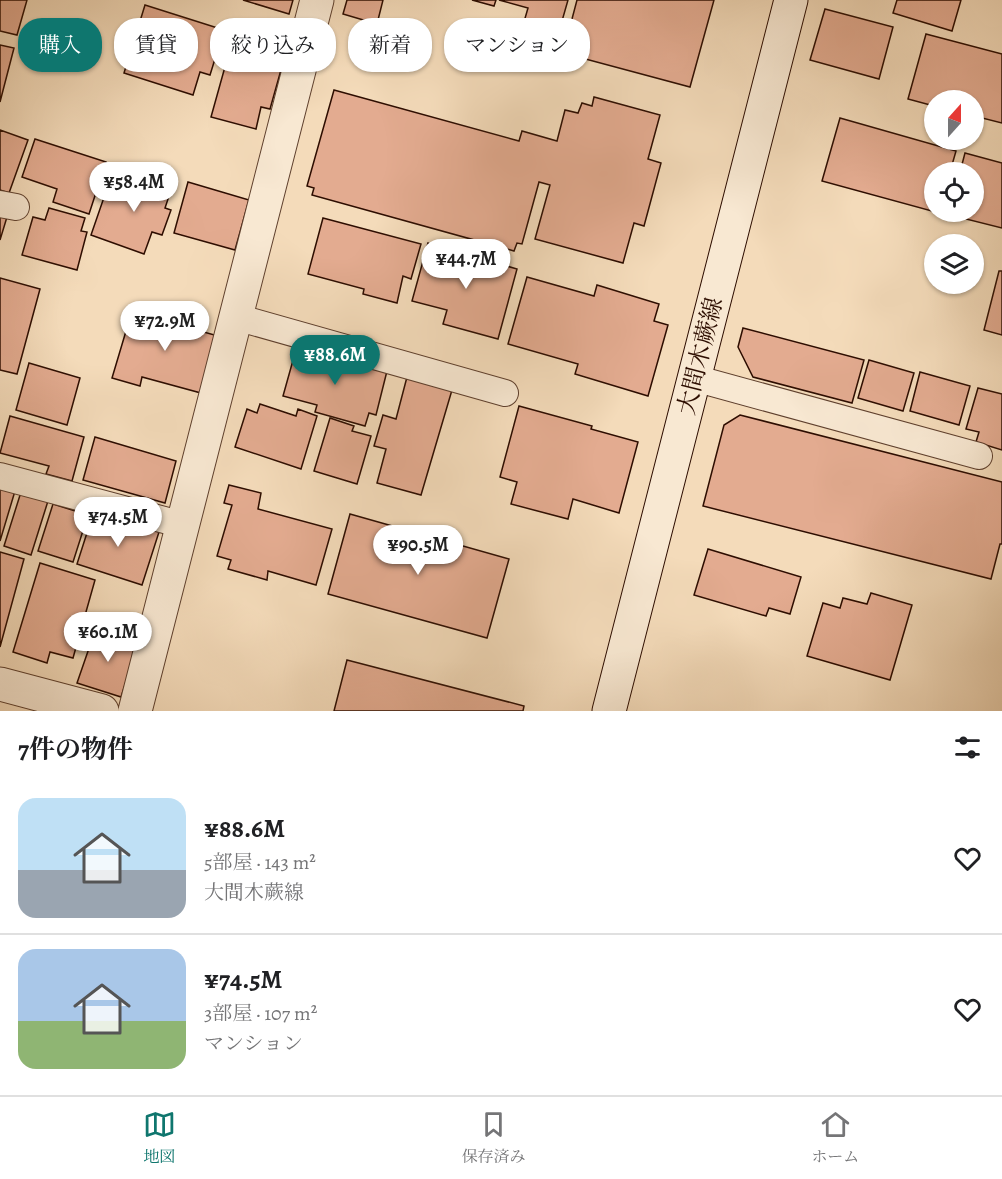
<!DOCTYPE html>
<html lang="ja">
<head>
<meta charset="utf-8">
<style>
  :root { --surface:#fff; --page:#f6f6f6; --text:#202124; --muted:#757577; --line:#e0e0e0; --accent:#0f766e }
  body { margin:0; font-family:Alegreya,"Noto Serif JP",serif; background:var(--page); color:var(--text); height:100vh; display:flex; flex-direction:column; font-size:22px; white-space:nowrap }
  * { box-sizing:border-box; margin:0 }
  p { font-size:20px; color:var(--muted) }
  .icon { flex:none; width:33px; height:33px; fill:none; stroke:currentColor; stroke-width:2; stroke-linecap:round; stroke-linejoin:round }
  .map { position:relative; height:711px; overflow:hidden }
  .panel { display:flex; flex-direction:column; background:var(--surface); flex:1 }
  .panel>* { flex:none }
  .guide { position:absolute; left:18px; top:18px; width:600px; height:54px; display:flex; gap:12px }
  .needle { width:39px; rotate:21deg }
  .tools { position:absolute; left:924px; top:90px; display:grid; gap:12px }
  .tools a { display:grid; place-items:center; width:60px; height:60px; border-radius:50%; background:var(--surface); box-shadow:0 2px 4px #0004; font-size:30px }
  .price { position:absolute; translate:-50% -51px; padding:0 14px; border-radius:21px; background:#fff; color:#222; font-size:20px; line-height:39px; filter:drop-shadow(0 2px 3px #0008) }
  .price::after { content:''; position:absolute; left:50%; top:36px; width:18px; height:14px; margin-left:-9px; background:inherit; clip-path:polygon(0 0,100% 0,50% 100%) }
  .price.current { background:var(--accent); color:#fff }
  ul { padding:0; list-style:none }
  li { display:flex; align-items:center; gap:18px; height:150px; padding:0 18px }
  li+li { border-top:2px solid var(--line) }
  li span { display:grid; place-items:center; flex:none; width:168px; height:120px; border-radius:18px; color:#555 }
  li>.icon { margin-inline-start:auto }
  span .icon { width:72px; height:72px; fill:#fffc; stroke-width:1 }
  li b { font-size:26px }
  h2 { display:flex; justify-content:space-between; align-items:center; height:72px; padding:0 18px; font-size:26px }
  .tag { padding:0 21px; border-radius:24px; background:var(--surface); box-shadow:0 2px 4px #0004; font-size:21px; line-height:54px }
  .tag.current { background:var(--accent); color:#fff }
  .menu { display:flex; justify-content:space-around; align-items:center; height:84px; border-top:2px solid var(--line); background:var(--surface); font-size:16px; color:var(--muted) }
  .menu a { display:grid; justify-items:center; gap:3px }
  .menu .current { color:var(--accent) }
  .map>svg:first-child { display:block }
  .building { fill:#e3ab90; stroke:#2d0d00; stroke-width:1.5 }
  .lines { fill:none; stroke-linecap:round; stroke-linejoin:round }
  .lane-casing { stroke:#5f402e; stroke-width:28 }
  .street-casing { stroke:#5f402e; stroke-width:35 }
  .secondary-casing { stroke:#2d0d00; stroke-width:35 }
  .lane { stroke:#f8e8d2; stroke-width:26 }
  .street { stroke:#f8e8d2; stroke-width:33 }
  .secondary { stroke:#f8e8d2; stroke-width:33 }
  .labels { text-anchor:middle; stroke-width:5; stroke-linejoin:round; paint-order:stroke }
  .street-label { font-size:24px; fill:#2d0d00; stroke:#f8e8d2 }
</style>
</head>
<body>
<div class="map">
<svg width="1002" height="711" viewBox="0 0 1002 711">
  <rect width="100%" height="100%" fill="#f4dbba"/>
  <filter id="stains"><feTurbulence type="fractalNoise" baseFrequency=".00333" numOctaves="4"/><feColorMatrix values="0 0 0 0 .2 0 0 0 0 .09 0 0 0 0 .02 0 0 0 .5 -.17"/></filter>
  <radialGradient id="worn" r=".72"><stop offset=".6" stop-color="#630" stop-opacity="0"/><stop offset="1" stop-color="#630" stop-opacity=".3"/></radialGradient>
  <!-- building -->
  <path class="building" d="M0,0H27L17,35L0,31Z
    M243,0H293L289,14Z
    M347,0H383L377,24L343,14Z
    M472,0H496L494,6Z
    M499,0H568L552,56L517,46L528,8Z
    M577,0H714L690,87L563,53Z
    M897,0H961L952,31L893,13Z
    M145,5L224,30L210,75L200,72L193,95L124,73Z
    M825,9L893,27L879,79L810,60Z
    M235,31L288,45L270,109L261,107L256,129L211,117Z
    M926,34L1002,54V123L974,116V100H934V106L908,99Z
    M0,45L14,48L0,102Z
    M334,90L519,141L522,131L557,141L565,110L578,113L582,103L592,106L594,97L660,115L648,159L661,163L644,226L634,223L623,263L535,239L550,185L539,182L522,244L517,243L514,251L312,195L314,188L307,186Z
    M840,118L956,151L950,172H934V212H940L939,213L822,181Z
    M0,130L28,140L9,193L0,190Z
    M35,139L106,162L89,214L53,202L57,189L22,177Z
    M965,153L1002,163V228L950,215V212H974V172H960Z
    M142,173L173,184L165,208L171,210L162,235L152,232L144,254L91,235L110,180L136,189Z
    M188,182L249,200L235,250L174,233Z
    M49,208L85,218L81,231L87,232L77,270L22,255L33,217L45,220Z
    M0,215L7,217L0,240Z
    M323,218L421,244L411,279L403,276L397,303L363,294L364,289L308,274Z
    M428,243L517,269L498,339L443,324L447,310L412,301Z
    M999,271H1002V335L984,330Z
    M527,277L594,296L597,285L659,304L654,321L668,325L648,396L575,374L578,364L508,344Z
    M0,278L40,289L17,374L0,370Z
    M132,311L174,324L177,313L196,318L193,329L218,336L201,393L142,377L140,386L112,378Z
    M743,328L864,360L852,403L753,377L738,347Z
    M297,346L387,371L376,415L369,413L365,426L315,412L317,405L283,396Z
    M869,360L914,373L903,411L858,398Z
    M29,363L80,378L67,425L16,410Z
    M920,372L970,386L959,425L910,411Z
    M407,377L452,390L421,495L377,483L386,449L374,446L383,415L396,419Z
    M978,388L1002,394V450L976,442L979,432L966,429Z
    M260,404L296,416L298,409L317,416L301,469L235,447L247,409L257,413Z
    M519,406L592,426L591,429L638,442L619,513L573,499L568,519L511,504L517,482L500,477Z
    M740,415L1002,482V544H1000L991,579L703,506L724,425Z
    M10,416L84,437L72,481L46,474L49,466L0,453Z
    M330,418L354,426L352,431L371,436L357,484L314,471Z
    M95,437L176,461L165,503L83,480Z
    M229,485L261,493L258,509L332,529L316,585L268,571L267,580L228,569L231,560L217,556L232,505L224,503Z
    M0,487L15,491L0,541Z
    M21,492L48,501L31,555L4,546Z
    M53,504L88,515L73,562L38,551Z
    M94,511L159,532L142,585L77,564Z
    M350,514L509,559L487,638L328,594Z
    M708,549L801,577L790,614L769,608L766,616L694,595Z
    M0,552L24,559L0,647Z
    M40,563L95,580L73,658L50,652L47,663L13,652Z
    M871,593L912,605L890,680L807,656L823,603L840,608L843,598L867,604Z
    M96,628L139,642L121,697L77,683Z
    M347,660L524,706L523,711H334Z"/>
  <g class="lines">
    <!-- lane casing -->
    <g class="lane-casing">
      <path id="lane" d="M0,204L16,207
        M236,317L505,393
        M694,378L979,456
        M0,476L183,525"/>
    </g>
    <!-- street casing -->
    <g class="street-casing">
      <path id="street" d="M0,684L102,711
        M135,711L317,0"/>
    </g>
    <!-- secondary casing -->
    <g class="secondary-casing">
      <path id="secondary" d="M609,711L791,0"/>
    </g>
    <!-- lane -->
    <use href="#lane" class="lane"/>
    <!-- street -->
    <use href="#street" class="street"/>
    <!-- secondary -->
    <use href="#secondary" class="secondary"/>
  </g>
  <g class="labels">
    <!-- street labels -->
    <g class="street-label">
      <text transform="translate(700 356) rotate(-76)" y="8">大間木蕨線</text>
    </g>
  </g>
  <rect width="100%" height="100%" filter="url(#stains)"/>
  <rect width="100%" height="100%" fill="url(#worn)"/>
</svg>
<div class="tools">
<a><svg class="needle" viewBox="-14 -14 28 28"><path d="M0-13l5 13h-10z" fill="#e53935"/><path d="M0 13l5-13h-10z" fill="#757577"/></svg></a>
<a><svg class="icon" aria-label="locate" viewBox="0 0 24 24"><circle cx="12" cy="12" r="6"/><path d="M12 2v4M12 18v4M2 12h4M18 12h4"/></svg></a>
<a><svg class="icon" aria-label="layers" viewBox="0 0 24 24"><path d="M12 4l9 5-9 5-9-5zM3 14l9 5 9-5"/></svg></a>
</div>
<b class="price" style="left:134px;top:213px">¥58.4M</b>
<b class="price" style="left:466px;top:290px">¥44.7M</b>
<b class="price" style="left:165px;top:352px">¥72.9M</b>
<b class="price current" style="left:335px;top:386px">¥88.6M</b>
<b class="price" style="left:118px;top:548px">¥74.5M</b>
<b class="price" style="left:418px;top:576px">¥90.5M</b>
<b class="price" style="left:108px;top:663px">¥60.1M</b>
<div class="guide">
<a class="tag current">購入</a>
<a class="tag">賃貸</a>
<a class="tag">絞り込み</a>
<a class="tag">新着</a>
<a class="tag">マンション</a>
</div>
</div>
<section class="panel">
<h2>7件の物件<svg class="icon" aria-label="filters" viewBox="0 0 24 24"><path d="M4 7h16M4 17h16"/><circle cx="9" cy="7" r="2"/><circle cx="15" cy="17" r="2"/></svg></h2>
<ul>
<li><span style="background:linear-gradient(#bfe0f5 60%,#9aa5b1 0)"><svg class="icon" aria-label="home" viewBox="0 0 24 24"><path d="M3 11l9-7 9 7M6 9v11h12V9"/></svg></span><div><b>¥88.6M</b><p>5部屋 · 143 m²</p><p>大間木蕨線</p></div><svg class="icon" aria-label="heart" viewBox="0 0 24 24"><path d="M12 20l-8-8c-3-5 5-10 8-4 3-6 11-1 8 4z"/></svg></li>
<li><span style="background:linear-gradient(#a9c7e8 60%,#8fb573 0)"><svg class="icon" aria-label="home" viewBox="0 0 24 24"><path d="M3 11l9-7 9 7M6 9v11h12V9"/></svg></span><div><b>¥74.5M</b><p>3部屋 · 107 m²</p><p>マンション</p></div><svg class="icon" aria-label="heart" viewBox="0 0 24 24"><path d="M12 20l-8-8c-3-5 5-10 8-4 3-6 11-1 8 4z"/></svg></li>
</ul>
</section>
<nav class="menu">
<a class="current"><svg class="icon" aria-label="map" viewBox="0 0 24 24"><path d="M3 6l6-2 6 2 6-2v14l-6 2-6-2-6 2zM9 4v14M15 6v14"/></svg>地図</a>
<a><svg class="icon" aria-label="saved" viewBox="0 0 24 24"><path d="M7 4h10v16l-5-4-5 4z"/></svg>保存済み</a>
<a><svg class="icon" aria-label="home" viewBox="0 0 24 24"><path d="M3 11l9-7 9 7M6 9v11h12V9"/></svg>ホーム</a>
</nav>
</body>
</html>
